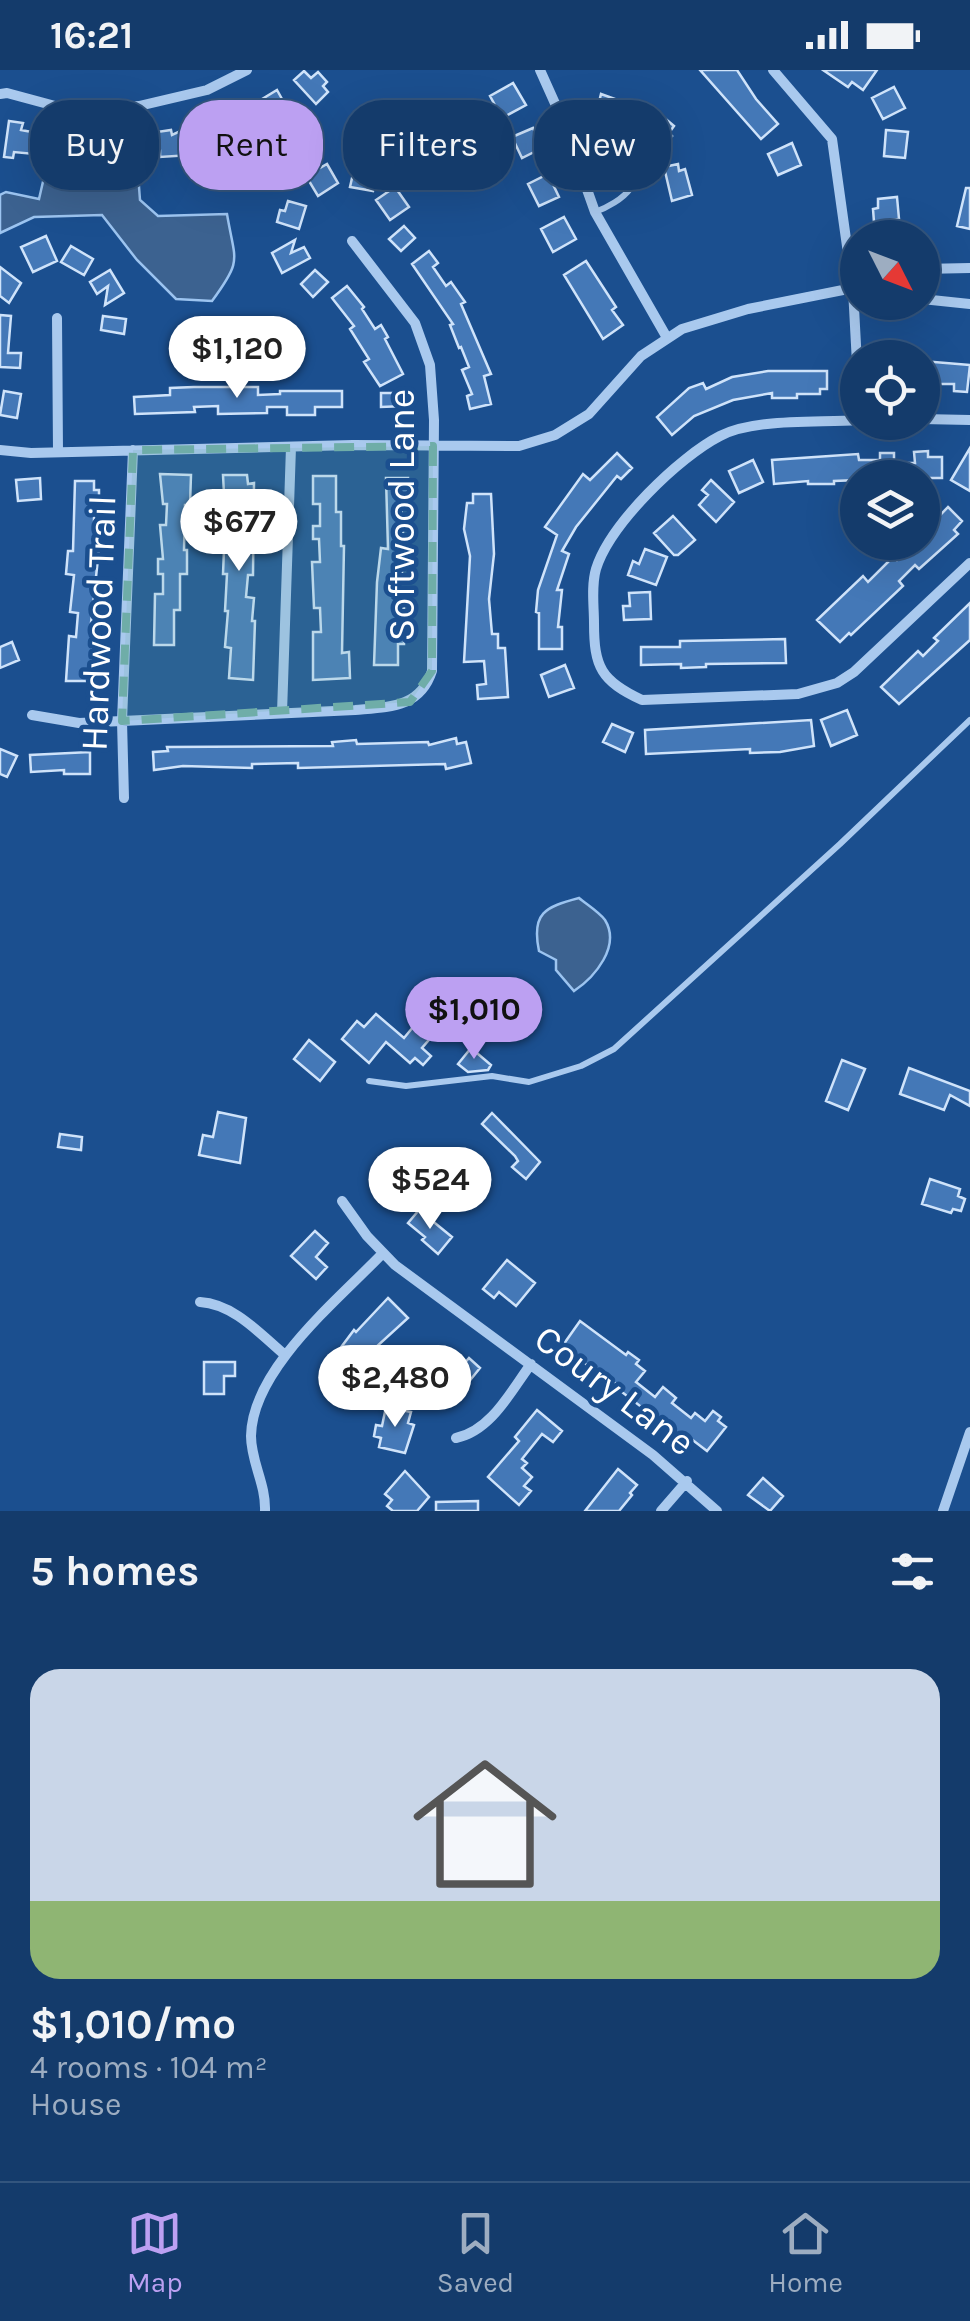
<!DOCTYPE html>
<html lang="en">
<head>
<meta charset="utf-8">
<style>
  :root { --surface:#143b6b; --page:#1d4271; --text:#f1f3f6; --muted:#9dadc1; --line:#33557e; --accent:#bca0f2 }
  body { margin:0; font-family:Karla,sans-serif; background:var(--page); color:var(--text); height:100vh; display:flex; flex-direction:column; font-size:38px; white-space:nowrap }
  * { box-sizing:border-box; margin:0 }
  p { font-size:32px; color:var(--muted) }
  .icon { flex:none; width:55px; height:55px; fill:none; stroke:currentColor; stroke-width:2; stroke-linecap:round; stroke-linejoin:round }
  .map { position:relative; height:1441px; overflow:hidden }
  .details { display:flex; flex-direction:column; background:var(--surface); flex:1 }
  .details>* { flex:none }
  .hud { position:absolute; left:30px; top:30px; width:910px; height:90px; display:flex; gap:20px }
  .needle { width:65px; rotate:132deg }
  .fabs { position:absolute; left:840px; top:150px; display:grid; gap:20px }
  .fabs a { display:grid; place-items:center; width:100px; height:100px; border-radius:50%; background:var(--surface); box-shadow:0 10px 40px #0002,0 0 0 2px var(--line); font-size:50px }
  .price { position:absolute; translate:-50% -85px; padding:0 22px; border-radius:35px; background:#fff; color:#222; font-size:32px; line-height:65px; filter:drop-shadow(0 2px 5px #0008) }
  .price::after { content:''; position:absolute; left:50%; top:60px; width:30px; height:22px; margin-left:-15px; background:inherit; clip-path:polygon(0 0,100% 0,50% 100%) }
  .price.active { background:var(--accent); color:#111 }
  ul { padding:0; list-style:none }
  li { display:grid; align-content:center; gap:20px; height:530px; padding:0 30px }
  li+li { border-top:2px solid var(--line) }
  li span { display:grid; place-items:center; height:310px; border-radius:30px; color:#555 }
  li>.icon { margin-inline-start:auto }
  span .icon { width:180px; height:180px; fill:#fffc; stroke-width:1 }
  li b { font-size:42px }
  h2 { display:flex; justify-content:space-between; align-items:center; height:120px; padding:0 30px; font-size:42px }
  .tag { padding:0 35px; border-radius:40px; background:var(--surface); box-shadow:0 10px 40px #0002,0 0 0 2px var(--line); font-size:35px; line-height:90px }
  .tag.active { background:var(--accent); color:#111 }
  .status { display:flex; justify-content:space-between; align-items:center; height:70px; padding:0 50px; background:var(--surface); direction:ltr }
  .status svg { height:28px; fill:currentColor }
  .dock { display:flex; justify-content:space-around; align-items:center; height:140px; border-top:2px solid var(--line); background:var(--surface); font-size:28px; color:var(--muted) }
  .dock a { display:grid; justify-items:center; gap:5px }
  .dock .active { color:var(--accent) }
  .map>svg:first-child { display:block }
  .water { fill:#3c6290; stroke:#9cc4f0; stroke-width:2.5 }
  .building { fill:#4478b7; stroke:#cfe3fa; stroke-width:2.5 }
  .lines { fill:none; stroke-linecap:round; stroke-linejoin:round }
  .service { stroke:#a9c9ee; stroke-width:6 }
  .minor { stroke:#a9c9ee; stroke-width:10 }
  .marked { fill:#6fada8; fill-opacity:0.2; stroke:#6fada8; stroke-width:8; stroke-dasharray:20 12; stroke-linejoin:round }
  .labels { text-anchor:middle; stroke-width:9; stroke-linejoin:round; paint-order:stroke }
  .street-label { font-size:38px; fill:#fff; stroke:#1b4f8f }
</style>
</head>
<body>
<div class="status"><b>16:21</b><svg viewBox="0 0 49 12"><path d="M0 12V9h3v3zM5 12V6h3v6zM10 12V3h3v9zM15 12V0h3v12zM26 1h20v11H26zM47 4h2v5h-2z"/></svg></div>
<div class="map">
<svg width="970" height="1441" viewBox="0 0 970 1441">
  <rect width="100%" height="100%" fill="#1b4f8f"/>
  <!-- water -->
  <path class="water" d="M103,71L137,90L140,130L158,146L227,144C235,192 243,189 212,231L176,229L137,190L102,145L34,147L0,163V125L6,122L39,129L48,90L63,73Z
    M579,828C586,834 599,842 605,850C621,876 595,907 574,921L556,900V890L539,881C531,843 545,837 579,828Z"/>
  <!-- building -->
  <path class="building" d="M700,0H737L756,29L778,54L761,69Z
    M823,0H877L863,20L852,12L848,17Z
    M304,1L311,8L318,2L327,12L323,16L328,22L316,34L294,10Z
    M513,13L526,35L502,48L490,26Z
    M894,17L905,38L883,49L872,28Z
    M277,20L287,38L265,52L254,34Z
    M601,24L629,34L623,60L594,53Z
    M239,40L248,60L191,85L160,87V81L151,82L149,66L157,65V62L171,60L172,65L198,53L201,58Z
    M655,40L674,56L669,63L672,66L660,81L649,72L652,68L640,57Z
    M9,51L23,53L21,60L37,63L34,84L14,82L13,88L4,87Z
    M533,58L542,78L522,88L512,67Z
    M886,60L908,62L905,88L884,86Z
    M792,73L801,95L778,105L768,84Z
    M327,94L338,113L318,126L306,106Z
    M678,94L679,101L685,99L692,125L672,131L664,97Z
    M355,95L377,99L373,121L350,117Z
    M548,104L559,127L539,136L528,114Z
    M395,117L409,137L390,150L376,130Z
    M966,118H970V159L957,156Z
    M897,127L899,149L874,152L873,139L878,138V129Z
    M288,131L306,136L299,159L277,152L280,140L285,141Z
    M564,147L576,169L553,182L541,159Z
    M404,156L415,168L401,181L389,169Z
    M46,166L57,191L33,202L21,177Z
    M295,170L291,183L304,177L310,188L282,203L272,183Z
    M71,176L93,189L84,205L61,192Z
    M429,181L438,193L433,197L446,216L451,212L465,232L461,234L491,304L484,306L491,334L470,339L467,326L472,324L462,300L469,297L461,277L459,278L450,255L453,254L412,194Z
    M586,191L616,237L612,240L623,255L603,269L564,205Z
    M0,197L21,213L9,233L0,226Z
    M110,200L124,223L105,235L108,216L97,224L90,212Z
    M315,200L328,212L313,227L301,214Z
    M347,216L364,237L362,239L375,259L381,255L388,267L385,269L403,304L380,316L364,292L369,289L350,259L354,256L332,228Z
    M0,245L11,246L8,283H21L20,298L0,297Z
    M103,246L126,249L124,264L101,260Z
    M922,291L970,295L967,322L954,321V314H922Z
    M768,301H827V319H820V324H797V328H772V323L733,330L694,346L672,365L657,347L689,318L703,313L706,319L732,307Z
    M194,317H258V325L280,324V321H342V337H315V345H287V337H267V343L218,344V336L194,337L195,342L135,344L134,327L170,325V318Z
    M4,321L21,324L17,348L0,345Z
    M381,323H405V336L381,337Z
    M970,378V421L951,410Z
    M928,381V387H942V408H858V410L834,411V414H808V411L774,414L772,390L858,384L859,390H880V383H894V393H915L914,382Z
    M617,383L632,398L621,409L617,406L576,457L562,481L569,484L557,520H562L558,557H562V579H539V543L536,542L538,520L557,465L545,457L583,404L590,410Z
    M753,390L763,412L739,423L729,401Z
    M160,404L191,405L190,435H185L184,480H187V504H180V540H174V575H154L155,524H163V504H158V489H163L160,455H166L167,434H163Z
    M223,405H247L248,414L254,413L253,505H248L246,527L254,528L252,551H255L253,610L229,608L231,578L225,577L228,541H225L227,504H223L224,480H227Z
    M313,406H336V442H341V476H344L342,583L349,582L350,608L313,610V562H321L320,538H314L312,492H320L319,469H313V456H320V434H313Z
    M40,408L41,429L18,431L16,410Z
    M386,408H408V424H405V431L401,432L403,462L400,463L399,483H405V494L402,493V503L398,502V525H404V539H397V560H404V574H398V595H374L377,512L381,478L388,479Z
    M711,410L734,432L716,452L699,435L708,425L702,420Z
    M75,411H94V420H99V432H94V457L100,456V470L91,553H94L91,611H66L69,566L76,567L78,543L70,542L74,505L66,504L68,481H73Z
    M473,424H491L494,484L489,529L492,564H498V578H505L508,627L478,629L477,615L486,614L484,591L464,592L470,486L464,459L467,433H473Z
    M948,437L962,451L954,460L958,464L919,499L915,495L899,511L903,516L851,565L849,563L840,572L817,550L863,506L868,512L894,486L897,490L914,472H922V464Z
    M673,446L695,470L678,485H674L654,463Z
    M645,479L667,487L656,515L628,505L633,491L639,494Z
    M650,522L651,549L624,550L623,536H630L629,523Z
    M970,533V570L899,634L881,617L918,581L923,586L938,571L934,568Z
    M785,569L786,593L706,594V597L681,598V594L641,595V577H680V571Z
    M12,572L19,590L0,598V577Z
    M565,595L574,618L549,627L541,605Z
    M847,640L857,665L831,676L821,650Z
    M811,650L814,676L780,682L750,683V679L646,684L645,660Z
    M612,654L633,663L625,682L603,672Z
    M456,668L457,674L466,672L471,693L446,699L445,694L298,698V693L252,694V698L183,696L154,700L153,682L168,681L167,677L333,676L332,672L356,670L357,674L428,672L429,675Z
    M0,679L17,686L7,707L0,704Z
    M90,682V704H64V700L31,702L30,685Z
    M423,929L447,949L422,978L431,986L423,995L415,988L410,993L386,972L369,993L342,969L357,951L364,957L376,944L404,968L418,951L410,944Z
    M309,970L335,992L320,1011L294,989Z
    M471,978L491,995L488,1000L468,1002L458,994Z
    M842,990L865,999L848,1040L826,1031Z
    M909,998L970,1021V1036L950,1025L944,1040L900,1024Z
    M218,1042L246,1048L240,1093L199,1085L203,1065L213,1067Z
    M492,1043L540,1092L526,1109L512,1097L518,1091L515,1086L482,1054Z
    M60,1064L82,1067L81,1080L58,1077Z
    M930,1109L960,1119L958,1126L965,1129L961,1141L953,1139L951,1143L922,1134Z
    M419,1140L452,1167L438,1184L422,1170L425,1167L408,1153Z
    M315,1161L328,1173L316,1187L327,1197L316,1209L291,1186Z
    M507,1190L535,1213L516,1236L499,1222L494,1228L483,1219Z
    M388,1228L408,1248L375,1278L379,1282L369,1294L365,1290L350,1307L334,1293L339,1286L336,1284L354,1260L356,1262Z
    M580,1251L626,1285L628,1282L639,1290L636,1294L645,1301L636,1312L655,1327L663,1317L676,1328L672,1333L691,1348L695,1343L705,1351L713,1341L721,1347L718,1351L726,1357L707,1381L690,1368L687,1372L614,1316L616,1314L592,1295L590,1297L561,1278Z
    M448,1285L462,1296L469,1288L480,1298L459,1324L434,1303Z
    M204,1292H235V1306H224V1324H204Z
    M386,1337L411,1342L408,1353L414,1355L405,1383L379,1377L381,1368L374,1366L376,1355L382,1356Z
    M537,1340L562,1361L553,1372L542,1364L522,1389L527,1393L522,1398L532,1407L524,1416L531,1421L519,1435L488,1407L519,1371L515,1367Z
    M618,1399L637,1415L630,1423L632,1425L619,1441H585Z
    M405,1401L429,1427L417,1441H393L387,1436L392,1430L385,1424Z
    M763,1408L783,1426L770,1441L748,1425Z
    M478,1431V1441H436V1432Z"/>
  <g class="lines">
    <!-- service -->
    <path class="service" d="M580,99L614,89C659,105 619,134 595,142
      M369,1011L406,1016L492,1006L529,1012L581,996L614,979L840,774L970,650"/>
    <!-- minor -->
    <path class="minor" d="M540,0L562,49L595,142L666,266
      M773,0L832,69L853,219L858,312
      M0,24L7,23L70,40L139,36L207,20L247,0
      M922,199L970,198
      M922,229L970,234
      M57,248L58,382
      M922,349L970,350
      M858,350C819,353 754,348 720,366C679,387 610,454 596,499C591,516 594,536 594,553C594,597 601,611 642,630L798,624L837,613L854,602L970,493
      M0,380L31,383L353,375L519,376L555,365L589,344L641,286L682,259L748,239L858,217
      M282,643L291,377
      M32,645L79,653L355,640C389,637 420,638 432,601L434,350L430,295L415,253L352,171
      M124,728L122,651L133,380
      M342,1131L367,1166L395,1195L653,1385L717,1441
      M200,1232C234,1234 260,1264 285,1285
      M456,1368C491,1361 511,1321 531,1294
      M265,1441C266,1414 251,1392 251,1366C252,1299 338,1230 383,1183
      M661,1441L687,1411
      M943,1441L970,1362"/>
  </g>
  <!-- marked area -->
  <path class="marked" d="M433,376L432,601L410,632L122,651L133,380Z"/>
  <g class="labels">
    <!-- street labels -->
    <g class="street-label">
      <text transform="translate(401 445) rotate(-90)" y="13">Softwood Lane</text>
      <text transform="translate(98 553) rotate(-88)" y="13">Hardwood Trail</text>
      <text transform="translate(615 1320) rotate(37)" y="13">Coury Lane</text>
    </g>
  </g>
</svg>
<div class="fabs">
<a><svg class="needle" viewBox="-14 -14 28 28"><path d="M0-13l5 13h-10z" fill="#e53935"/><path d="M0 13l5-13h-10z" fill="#9dadc1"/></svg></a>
<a><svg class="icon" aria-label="locate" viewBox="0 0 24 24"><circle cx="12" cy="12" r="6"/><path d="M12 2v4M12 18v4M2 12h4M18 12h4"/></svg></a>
<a><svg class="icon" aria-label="layers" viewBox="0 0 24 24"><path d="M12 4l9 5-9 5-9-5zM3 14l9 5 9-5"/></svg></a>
</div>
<b class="price" style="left:237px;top:331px">$1,120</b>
<b class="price" style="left:239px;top:504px">$677</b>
<b class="price active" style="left:474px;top:992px">$1,010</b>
<b class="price" style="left:430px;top:1162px">$524</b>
<b class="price" style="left:395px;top:1360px">$2,480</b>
<div class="hud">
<a class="tag">Buy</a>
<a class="tag active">Rent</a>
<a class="tag">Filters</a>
<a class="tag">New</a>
</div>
</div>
<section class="details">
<h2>5 homes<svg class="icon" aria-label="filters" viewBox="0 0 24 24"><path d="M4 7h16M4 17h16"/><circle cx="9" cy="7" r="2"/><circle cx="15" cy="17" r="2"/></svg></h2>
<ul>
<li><span style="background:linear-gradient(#c9d6e8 75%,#8fb573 0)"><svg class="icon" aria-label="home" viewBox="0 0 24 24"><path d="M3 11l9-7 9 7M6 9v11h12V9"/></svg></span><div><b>$1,010/mo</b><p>4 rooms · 104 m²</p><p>House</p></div></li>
</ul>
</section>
<nav class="dock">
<a class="active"><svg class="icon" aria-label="map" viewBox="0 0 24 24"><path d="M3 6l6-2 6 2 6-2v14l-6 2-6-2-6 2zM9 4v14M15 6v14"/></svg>Map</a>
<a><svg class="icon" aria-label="saved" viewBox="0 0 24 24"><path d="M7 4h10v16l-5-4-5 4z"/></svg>Saved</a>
<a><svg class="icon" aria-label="home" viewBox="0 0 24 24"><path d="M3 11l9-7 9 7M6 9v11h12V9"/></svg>Home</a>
</nav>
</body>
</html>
